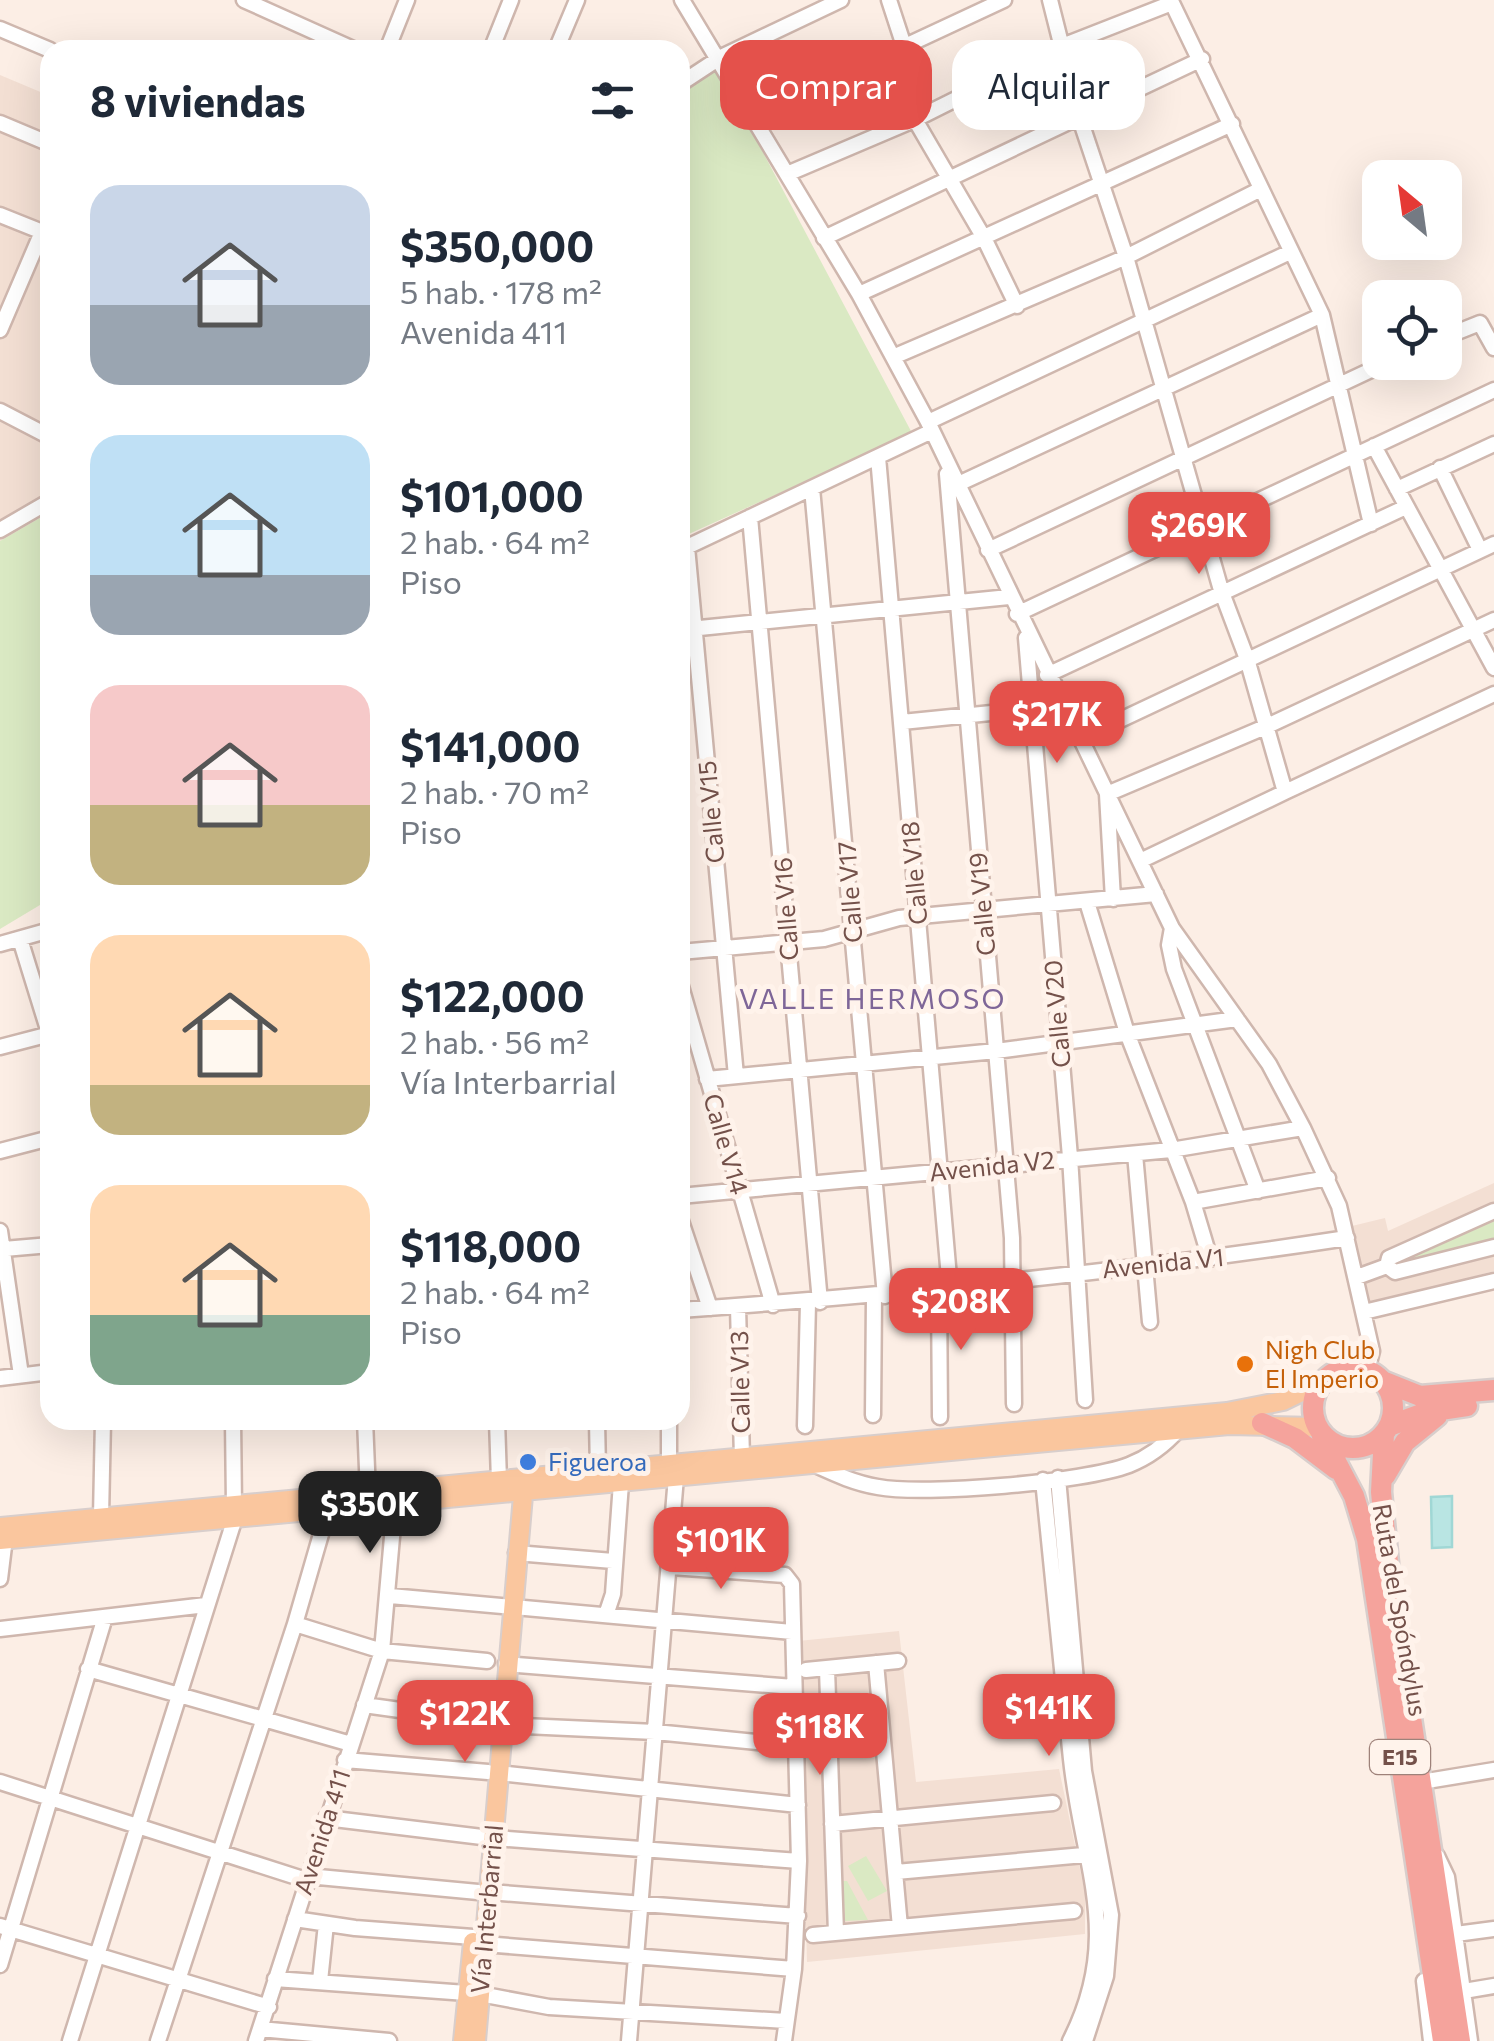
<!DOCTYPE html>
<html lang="es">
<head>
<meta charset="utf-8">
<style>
  :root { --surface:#fff; --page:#f6f6f7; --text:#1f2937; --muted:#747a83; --accent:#e4514b }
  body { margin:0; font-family:Commissioner,sans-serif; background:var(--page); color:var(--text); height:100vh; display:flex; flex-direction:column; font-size:38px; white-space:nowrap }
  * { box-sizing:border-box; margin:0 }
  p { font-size:32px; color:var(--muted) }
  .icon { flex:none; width:55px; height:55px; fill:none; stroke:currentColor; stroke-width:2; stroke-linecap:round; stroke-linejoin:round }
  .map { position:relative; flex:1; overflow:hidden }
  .panel { position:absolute; left:40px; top:40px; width:650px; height:1390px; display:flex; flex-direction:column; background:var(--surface); border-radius:30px; box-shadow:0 10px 40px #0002 }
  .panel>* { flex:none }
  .top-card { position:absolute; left:720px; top:40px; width:622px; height:90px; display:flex; gap:20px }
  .needle { width:65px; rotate:331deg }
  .tools { position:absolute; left:1362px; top:160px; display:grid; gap:20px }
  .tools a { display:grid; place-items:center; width:100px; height:100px; border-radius:20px; background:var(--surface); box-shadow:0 10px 40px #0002; font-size:50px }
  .price { position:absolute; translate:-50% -85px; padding:0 22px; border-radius:20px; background:var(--accent); color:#fff; font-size:32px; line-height:65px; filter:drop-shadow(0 2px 5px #0008) }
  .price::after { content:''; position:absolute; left:50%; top:60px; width:30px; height:22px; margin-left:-15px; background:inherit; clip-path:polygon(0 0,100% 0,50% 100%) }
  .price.active { background:#222; color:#fff }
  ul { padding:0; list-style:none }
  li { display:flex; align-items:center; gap:30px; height:250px; padding:0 50px }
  li span { display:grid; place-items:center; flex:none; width:280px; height:200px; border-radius:30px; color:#555 }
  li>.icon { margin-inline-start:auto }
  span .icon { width:120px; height:120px; fill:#fffc; stroke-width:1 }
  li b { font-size:42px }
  h2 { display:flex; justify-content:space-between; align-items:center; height:120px; padding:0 50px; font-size:42px }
  .chip { padding:0 35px; border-radius:30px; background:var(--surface); box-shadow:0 10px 40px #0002; font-size:35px; line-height:90px }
  .chip.active { background:var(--accent); color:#fff }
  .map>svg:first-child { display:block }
  .residential { fill:#f3dfd3 }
  .green { fill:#dae9c3 }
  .water { fill:#b9e5e3; stroke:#a0d7d5; stroke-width:2.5 }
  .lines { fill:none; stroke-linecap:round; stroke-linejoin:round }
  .minor-casing { stroke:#cfb7ae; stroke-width:19 }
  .major-casing { stroke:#d8cecc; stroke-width:22 }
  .highway-casing { stroke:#d8cecc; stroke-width:25 }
  .minor { stroke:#fff; stroke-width:14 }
  .major { stroke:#fac69e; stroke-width:18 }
  .highway { stroke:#f5a39c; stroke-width:20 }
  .food-dot { fill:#e8710a; stroke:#fff3eb; stroke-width:4 }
  .shop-dot { fill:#3f7fe0; stroke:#fff3eb; stroke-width:4 }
  .labels { text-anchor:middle; stroke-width:10; stroke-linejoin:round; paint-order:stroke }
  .shield { fill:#fff3eb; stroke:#9e827a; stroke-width:2.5 }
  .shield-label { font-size:22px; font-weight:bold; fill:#74514a }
  .street-label { font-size:25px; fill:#74514a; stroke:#fff3eb }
  .food-label { font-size:25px; fill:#c56008; stroke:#fff3eb; text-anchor:start }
  .shop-label { font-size:25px; fill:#366cbe; stroke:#fff3eb; text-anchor:start }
  .neighbourhood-label { font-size:28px; letter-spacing:2.5px; fill:#7e6698; stroke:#fff3eb }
</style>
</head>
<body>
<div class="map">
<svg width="1494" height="2041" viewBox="0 0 1494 2041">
  <rect width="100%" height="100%" fill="#fceee5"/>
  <!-- residential -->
  <path class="residential" d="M0,75L50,96V512L0,541Z
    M1494,1183V1271L1371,1304L1352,1226L1385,1218L1388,1231Z
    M899,1631L916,1782L1059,1769L1085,1893V1934L807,1962L798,1641Z"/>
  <!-- green -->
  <path class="green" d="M715,62L912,433L680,538V86Z
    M50,512V899L0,929V541Z
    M1494,1218V1240L1395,1264L1396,1262Z
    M866,1856L887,1891L868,1901L848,1866Z
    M843,1881H847L868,1920L845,1921Z"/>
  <!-- water -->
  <path class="water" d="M1452,1496V1547L1432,1548L1431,1497Z"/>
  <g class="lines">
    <!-- minor casing -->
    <g class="minor-casing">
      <path id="minor" d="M244,0L355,50
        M682,0L859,294L928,422L1172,928L1269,1064L1303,1128L1339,1206L1372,1351L1367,1371
        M889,0L904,46
        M1050,0L1080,119L1126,257L1221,590L1247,659L1285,792L1140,861
        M0,29L50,50
        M387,50L407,0
        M491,50L511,0
        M556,50L577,0
        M879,58L984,238L1017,306
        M680,84L721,57L841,0
        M755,116L1004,0
        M0,123L50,144
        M787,174L914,120L1062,46L1172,3L1322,315L1371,524
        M0,215L50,235
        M824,238L1202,59
        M859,294L1232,124
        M0,330L42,232
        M1445,337L1480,323L1494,348
        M893,357L1126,257L1261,189
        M0,411L50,437
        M928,422L1290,252
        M1374,446L1494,668
        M878,457L950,1289
        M1440,468L1480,550
        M947,474L1012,1238L1014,1404
        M956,485L1322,315
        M812,488L885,1296
        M1397,489L1494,444
        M750,517L820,1302
        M0,530L50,501
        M988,550L1388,362
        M1017,614L1494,390
        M680,630L1009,597
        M1026,638L1070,1157L1085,1400
        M1047,675L1406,507
        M902,722L1030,709
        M1082,738L1494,544
        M1285,792L1494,694
        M1113,899L1107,794L1265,727L1494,620
        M1087,902L1127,1033L1193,1202L1210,1259
        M1172,928L1169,945L1174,969L1258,1191
        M20,939L50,1036
        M0,944L50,930
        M680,952L824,939L899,918L1156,894
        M680,983L773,1305
        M0,1047L50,1034
        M736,1076L687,547L932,431
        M707,1079L996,1051L1237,1019
        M0,1151L50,1138
        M1135,1154L1150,1322
        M680,1196L1171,1150L1303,1128
        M1193,1202L1328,1178
        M1494,1211L1389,1258L1387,1266L1395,1272L1494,1247
        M680,1218L710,1308
        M0,1231L21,1375
        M4,1249L50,1245
        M1357,1277L1387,1266
        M939,1290L940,1417
        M738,1307L742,1458
        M680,1310C903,1294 1125,1272 1347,1238
        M1364,1312L1494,1281
        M0,1378L50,1372
        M873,1415L874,1297
        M233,1420L234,1507
        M365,1420L368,1493
        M497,1420L499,1481
        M597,1420L598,1472
        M669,1420V1465
        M805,1426L808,1303
        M813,1464C835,1474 854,1483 878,1487C925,1496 1084,1482 1129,1465C1149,1457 1164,1446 1178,1430
        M1058,1478L1084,1771L1111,1915L1106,1976L1085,2041
        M1043,1480C1053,1573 1062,1666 1071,1759C1082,1866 1124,1935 1070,2041
        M328,1510L295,1624L382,1651L487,1661
        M101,1517L103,1420
        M516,1553L613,1561
        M671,1567L785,1575L792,1584L799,1861L794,1969L784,2041
        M0,1579L6,1530
        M390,1596L792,1632
        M606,1615L613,1594L621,1483
        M0,1629L206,1605
        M876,1663L900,1927
        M506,1664L794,1687
        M88,1669L351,1744
        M827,1669L836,1933
        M806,1670L898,1661
        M364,1705L493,1723
        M503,1725L655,1732L797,1746
        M345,1760L488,1772
        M498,1773L798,1805
        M0,1782L306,1880
        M1421,1782L1494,1770
        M326,1818L482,1837L799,1861
        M832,1824L1053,1803
        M1437,1856L1447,1877L1470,2041
        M896,1872L1095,1854
        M308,1876L478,1892
        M489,1892L798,1916
        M295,1919L355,1928L473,1937
        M0,1926L269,2007
        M1456,1934L1494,1929
        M813,1935L1074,1911
        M484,1944L794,1969
        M0,1965L105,1617
        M275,1979L480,1994L549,2007L786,2021
        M320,1981L326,1924
        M1424,1981L1431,2041
        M1464,1991L1494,1986
        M260,2029L389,2041
        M70,2041L234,1521
        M158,2041L295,1624
        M256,2041L382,1651L395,1503
        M629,2041L676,1477"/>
    </g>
    <!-- major casing -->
    <g class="major-casing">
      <path id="major" d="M0,1527L1227,1412L1283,1401L1322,1382
        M0,1540L1229,1425L1317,1427
        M463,2041L473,1942
        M476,2041L524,1484"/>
    </g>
    <!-- highway casing -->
    <g class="highway-casing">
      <path id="highway" d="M1313 1408a40 40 0 1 1 80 0a40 40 0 1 1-80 0Z
        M1385,1382L1420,1396L1494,1390
        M1262,1423L1295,1438L1336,1469
        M1389,1426L1427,1412L1467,1406
        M1321,1433L1354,1496L1367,1539L1443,2041
        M1384,1434L1381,1492L1389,1573L1460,2041
        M1385,1476L1405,1442L1437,1416"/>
    </g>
    <!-- minor -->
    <use href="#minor" class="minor"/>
    <!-- major -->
    <use href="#major" class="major"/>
    <!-- highway -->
    <use href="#highway" class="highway"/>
  </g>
  <!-- markers -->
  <circle class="food-dot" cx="1245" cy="1364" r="10"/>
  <circle class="shop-dot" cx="528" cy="1462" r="10"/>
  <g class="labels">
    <!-- shield labels -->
    <rect class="shield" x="1370" y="1740" width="60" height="34" rx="8"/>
    <g class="shield-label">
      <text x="1400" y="1765">E15</text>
    </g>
    <!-- street labels -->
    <g class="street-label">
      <text transform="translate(711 812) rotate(-95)" y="9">Calle V15</text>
      <text transform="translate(914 873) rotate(-95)" y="9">Calle V18</text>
      <text transform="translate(850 892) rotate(-94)" y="9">Calle V17</text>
      <text transform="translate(982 904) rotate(-95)" y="9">Calle V19</text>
      <text transform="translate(786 909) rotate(-94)" y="9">Calle V16</text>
      <text transform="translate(1057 1014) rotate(-95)" y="9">Calle V20</text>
      <text transform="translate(726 1144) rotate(74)" y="9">Calle V14</text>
      <text transform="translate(992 1166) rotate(-6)" y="9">Avenida V2</text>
      <text transform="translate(1163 1263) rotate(-6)" y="9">Avenida V1</text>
      <text transform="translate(740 1382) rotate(-91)" y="9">Calle V13</text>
      <text transform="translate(1400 1610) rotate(80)" y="9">Ruta del Spóndylus</text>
      <text transform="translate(322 1832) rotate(-72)" y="9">Avenida 411</text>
      <text transform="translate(487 1909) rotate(-85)" y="9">Vía Interbarrial</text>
    </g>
    <!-- food labels -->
    <g class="food-label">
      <text x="1265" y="1359">Nigh Club<tspan x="1265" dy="29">El Imperio</tspan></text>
    </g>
    <!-- shop labels -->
    <g class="shop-label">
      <text x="548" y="1471">Figueroa</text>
    </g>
    <!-- neighbourhood labels -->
    <g class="neighbourhood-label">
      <text x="873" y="1009">VALLE HERMOSO</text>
    </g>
  </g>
</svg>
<div class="tools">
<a><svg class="needle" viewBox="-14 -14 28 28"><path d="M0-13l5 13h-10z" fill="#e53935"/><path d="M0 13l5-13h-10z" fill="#747a83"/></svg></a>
<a><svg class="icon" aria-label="locate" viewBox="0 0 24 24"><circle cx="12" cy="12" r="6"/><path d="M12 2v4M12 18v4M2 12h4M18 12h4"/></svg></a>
</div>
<b class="price" style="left:1199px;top:577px">$269K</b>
<b class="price" style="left:1057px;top:766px">$217K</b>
<b class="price" style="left:961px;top:1353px">$208K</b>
<b class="price active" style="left:370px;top:1556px">$350K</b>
<b class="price" style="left:721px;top:1592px">$101K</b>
<b class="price" style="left:1049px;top:1759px">$141K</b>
<b class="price" style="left:465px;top:1765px">$122K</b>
<b class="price" style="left:820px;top:1778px">$118K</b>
<div class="top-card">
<a class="chip active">Comprar</a>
<a class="chip">Alquilar</a>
</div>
<section class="panel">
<h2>8 viviendas<svg class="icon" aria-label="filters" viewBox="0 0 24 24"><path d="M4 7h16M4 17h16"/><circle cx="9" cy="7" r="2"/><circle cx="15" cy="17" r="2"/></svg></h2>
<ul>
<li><span style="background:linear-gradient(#c9d6e8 60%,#9aa5b1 0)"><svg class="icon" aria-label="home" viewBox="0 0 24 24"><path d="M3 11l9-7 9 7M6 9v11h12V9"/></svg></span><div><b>$350,000</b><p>5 hab. · 178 m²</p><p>Avenida 411</p></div></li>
<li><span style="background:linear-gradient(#bfe0f5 70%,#9aa5b1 0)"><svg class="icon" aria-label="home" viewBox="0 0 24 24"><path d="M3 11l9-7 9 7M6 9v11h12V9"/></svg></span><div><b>$101,000</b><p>2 hab. · 64 m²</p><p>Piso</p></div></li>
<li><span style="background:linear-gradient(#f6c9c9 60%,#c2b280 0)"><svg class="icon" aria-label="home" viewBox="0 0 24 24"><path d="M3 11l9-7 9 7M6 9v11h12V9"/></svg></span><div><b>$141,000</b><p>2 hab. · 70 m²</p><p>Piso</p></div></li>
<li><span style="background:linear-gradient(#ffd9b3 75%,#c2b280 0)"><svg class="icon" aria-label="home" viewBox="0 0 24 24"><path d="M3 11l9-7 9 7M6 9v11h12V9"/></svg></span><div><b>$122,000</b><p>2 hab. · 56 m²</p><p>Vía Interbarrial</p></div></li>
<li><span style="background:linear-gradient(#ffd9b3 65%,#7fa58c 0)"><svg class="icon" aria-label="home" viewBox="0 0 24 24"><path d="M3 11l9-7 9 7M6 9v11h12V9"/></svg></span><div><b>$118,000</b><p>2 hab. · 64 m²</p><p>Piso</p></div></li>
</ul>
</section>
</div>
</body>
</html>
